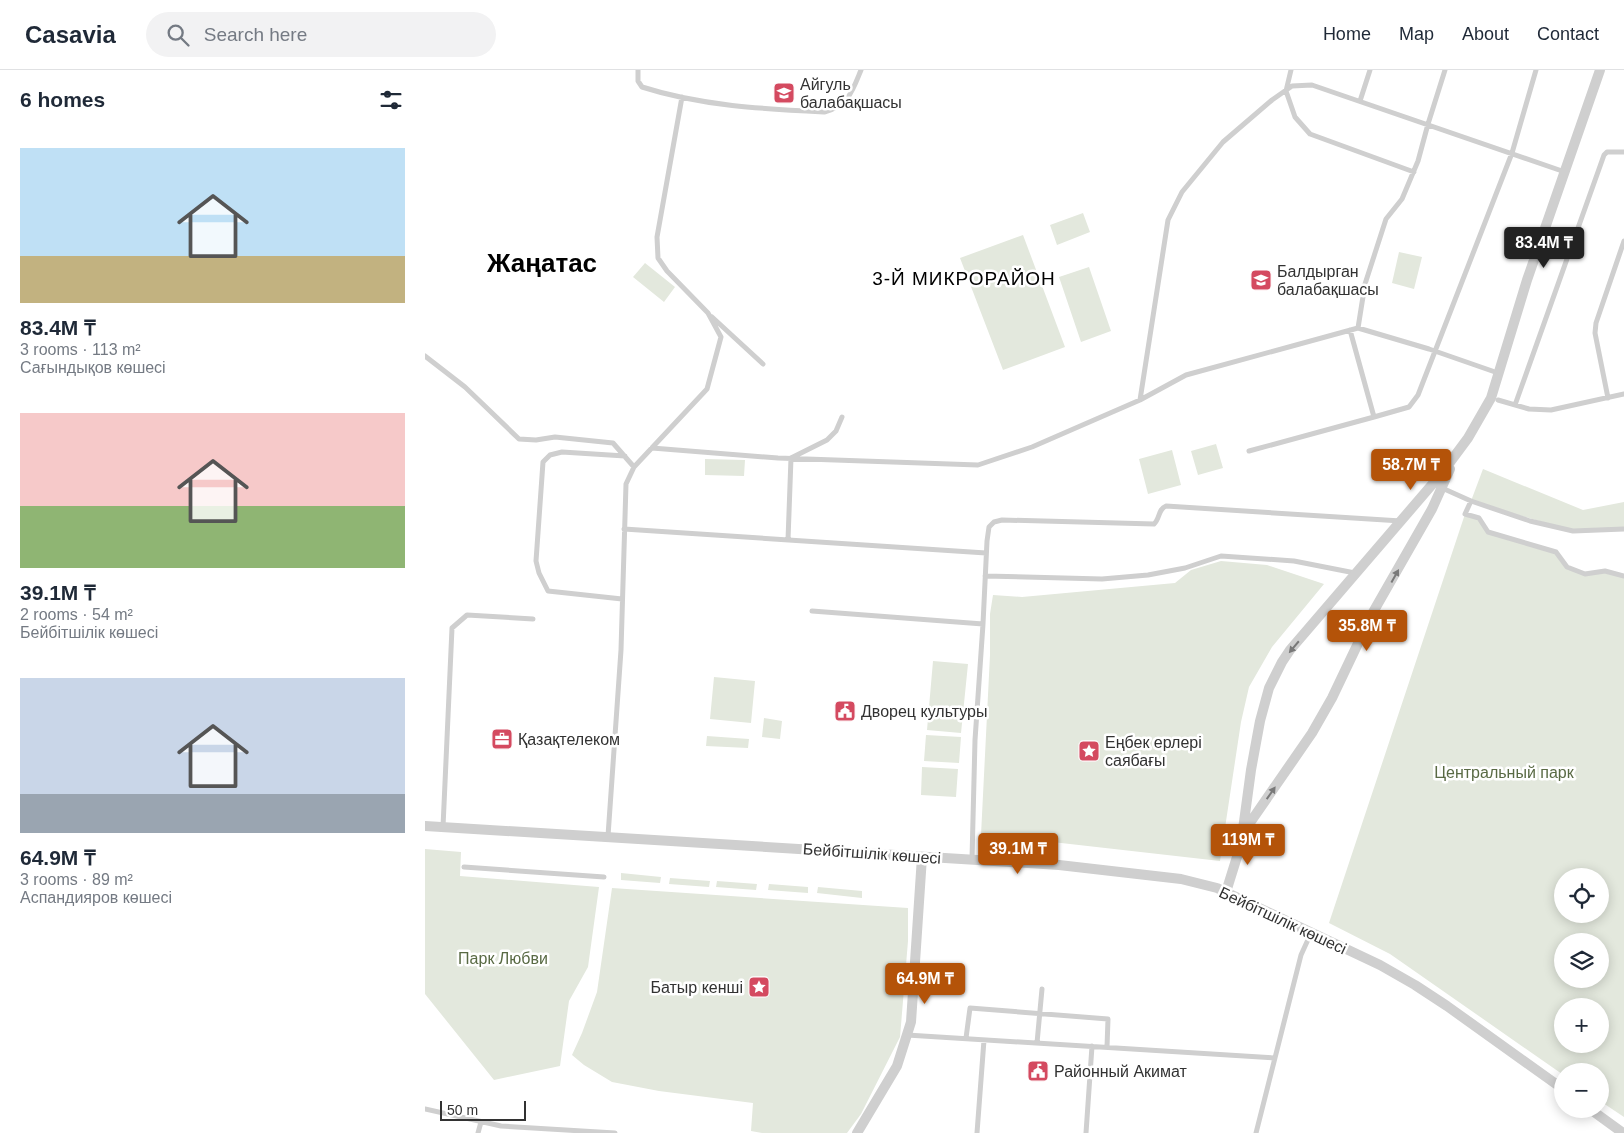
<!DOCTYPE html>
<html lang="en">
<head>
<meta charset="utf-8">
<style>
  :root { --surface:#fff; --page:#f2f2f3; --text:#1f2937; --muted:#747a83; --line:#e0e1e3; --accent:#b45309 }
  body { margin:0; font-family:Helvetica,sans-serif; background:var(--page); color:var(--text); height:100vh; display:flex; flex-direction:column; font-size:19px; white-space:nowrap }
  * { box-sizing:border-box; margin:0 }
  p { font-size:16px; color:var(--muted) }
  .icon { flex:none; width:28px; height:28px; fill:none; stroke:currentColor; stroke-width:2; stroke-linecap:round; stroke-linejoin:round }
  .map { position:relative; flex:1; overflow:hidden }
  .sheet { display:flex; flex-direction:column; background:var(--surface); width:425px }
  .sheet>* { flex:none }
  .buttons { position:absolute; left:1129px; top:798px; display:grid; gap:10px }
  .buttons a { display:grid; place-items:center; width:55px; height:55px; border-radius:50%; background:var(--surface); box-shadow:0 2px 12px #0003; font-size:25px }
  .scale { position:absolute; left:15px; bottom:12px; width:86px; box-sizing:border-box; padding-left:5px; border:2px solid #323232; border-top:0; font-size:14px; line-height:18px; white-space:nowrap; color:#323232; -webkit-text-stroke:4px #fff; paint-order:stroke }
  .price { position:absolute; translate:-50% -42px; padding:0 11px; border-radius:5px; background:var(--accent); color:#fff; font-size:16px; line-height:32px; filter:drop-shadow(0 1px 2px #0008) }
  .price::after { content:''; position:absolute; left:50%; top:30px; width:15px; height:11px; margin-left:-8px; background:inherit; clip-path:polygon(0 0,100% 0,50% 100%) }
  .price.current { background:#222; color:#fff }
  ul { padding:0; list-style:none }
  li { display:grid; align-content:center; gap:10px; height:265px; padding:0 20px }
  li span { display:grid; place-items:center; height:155px; border-radius:0px; color:#555 }
  li>.icon { margin-inline-start:auto }
  span .icon { width:90px; height:90px; fill:#fffc; stroke-width:1 }
  li b { font-size:21px }
  h2 { display:flex; justify-content:space-between; align-items:center; height:60px; padding:0 20px; font-size:21px }
  header { display:flex; align-items:center; gap:30px; box-sizing:border-box; height:70px; padding:0 25px; background:var(--surface); border-bottom:1px solid var(--line) }
  header strong { font-size:24px }
  nav { display:flex; gap:28px; margin-inline-start:auto; font-size:18px }
  .search { width:350px; height:45px; background:var(--page); display:flex; align-items:center; gap:12px; box-sizing:border-box; padding:0 18px; border-radius:28px; color:var(--muted); font-size:19px }
  main { display:flex; flex:1; min-height:0 }
  .map>svg:first-child { display:block }
  .green { fill:#e3e8dd; fill-rule:evenodd }
  .lines { fill:none; stroke-linecap:round; stroke-linejoin:round }
  .service { stroke:#cfcfcf; stroke-width:5 }
  .minor { stroke:#cfcfcf; stroke-width:10 }
  .oneway { fill:#797979 }
  .labels { text-anchor:middle; stroke-width:5; stroke-linejoin:round; paint-order:stroke }
  .poi-label { font-size:16px; fill:#323232; stroke:#fff; text-anchor:start }
  .park-label { font-size:16px; fill:#596a44; stroke:#fff }
  .street-label { font-size:16px; fill:#323232; stroke:#fff }
  .quarter-label { font-size:19px; letter-spacing:1px; fill:#000; stroke:#fff }
  .town-label { font-size:26px; font-weight:bold; fill:#000; stroke:#fff }
</style>
</head>
<body>
<header>
<strong>Casavia</strong>
<div class="search"><svg class="icon" aria-label="search" viewBox="0 0 24 24"><circle cx="10" cy="10" r="6"/><path d="M15 15l6 6"/></svg>Search here</div>
<nav><a>Home</a><a>Map</a><a>About</a><a>Contact</a></nav>
</header>
<main>
<section class="sheet">
<h2>6 homes<svg class="icon" aria-label="filters" viewBox="0 0 24 24"><path d="M4 7h16M4 17h16"/><circle cx="9" cy="7" r="2"/><circle cx="15" cy="17" r="2"/></svg></h2>
<ul>
<li><span style="background:linear-gradient(#bfe0f5 70%,#c2b280 0)"><svg class="icon" aria-label="home" viewBox="0 0 24 24"><path d="M3 11l9-7 9 7M6 9v11h12V9"/></svg></span><div><b>83.4M ₸</b><p>3 rooms · 113 m²</p><p>Сағындықов көшесі</p></div></li>
<li><span style="background:linear-gradient(#f6c9c9 60%,#8fb573 0)"><svg class="icon" aria-label="home" viewBox="0 0 24 24"><path d="M3 11l9-7 9 7M6 9v11h12V9"/></svg></span><div><b>39.1M ₸</b><p>2 rooms · 54 m²</p><p>Бейбітшілік көшесі</p></div></li>
<li><span style="background:linear-gradient(#c9d6e8 75%,#9aa5b1 0)"><svg class="icon" aria-label="home" viewBox="0 0 24 24"><path d="M3 11l9-7 9 7M6 9v11h12V9"/></svg></span><div><b>64.9M ₸</b><p>3 rooms · 89 m²</p><p>Аспандияров көшесі</p></div></li>
</ul>
</section>
<div class="map">
<svg width="1199" height="1063" viewBox="0 0 1199 1063">
  <rect width="100%" height="100%" fill="#fff"/>
  <!-- green -->
  <path class="green" d="M658,143L665,162L632,175L625,155Z
    M598,165L640,277L578,300L535,188Z
    M974,182L997,187L989,219L967,213Z
    M220,193L250,217L239,232L208,207Z
    M664,197L686,261L656,272L634,207Z
    M791,374L798,398L773,405L766,381Z
    M747,380L756,415L723,424L714,389Z
    M280,389L320,390L319,406L280,405Z
    M1058,399L1158,440L1199,432V459L1148,461L1046,431Z
    M1040,444L1054,448L1063,463L1131,482L1142,496L1155,502L1180,501L1199,506V1047L1175,1031V1001H1138L1137,1004L965,884L904,853ZM1138,806H1175V844H1138ZM1138,871H1175V909H1138ZM1138,936H1175V974H1138Z
    M796,491L842,495L899,514L847,577L824,617L816,652L795,791L592,768L556,765L565,585V544L568,525L597,527L750,513L766,500Z
    M508,591L543,594L536,663L502,660Z
    M289,607L330,611L326,653L285,649Z
    M339,648L357,651L355,669L337,667Z
    M501,665L536,667L534,693L499,691Z
    M282,666L324,669L323,678L281,676Z
    M497,697L533,699L531,727L496,725Z
    M0,779L36,782L35,806L174,817L163,897L144,931L135,996L69,1010L0,924Z
    M196,803L236,807L235,813L196,810Z
    M245,808L285,811L284,817L244,814Z
    M292,811L332,814L331,820L291,817Z
    M344,814L383,817V823L343,820Z
    M393,817L437,821V828L392,823Z
    M187,818L483,838V871L475,967L436,1044L422,1063H337L326,1061L328,1033L234,1021L187,1012L159,995L147,985L157,963L172,922Z"/>
  <g class="lines">
    <!-- service -->
    <path class="service" d="M213,0V11L217,17C276,36 339,39 400,42C424,34 427,22 436,0
      M866,0L861,21L870,47L885,64L989,102
      M935,31L945,0
      M287,247L338,294
      M933,258L940,214L961,149L977,129L993,91L1003,54L1020,0
      M0,286L40,317L94,369L111,370L130,367L188,373L209,397
      M1183,328L1170,263L1171,253L1199,171
      M715,330L743,150L757,122L798,72L847,30L867,16L887,15L1140,102
      M1073,330L1104,339L1126,340L1199,324
      M1090,335L1179,85L1182,82H1199
      M949,347L984,337L993,325L1087,83L1111,0
      M227,378L353,388L553,395L607,377L715,330L761,305L933,258L1004,279L1073,303
      M824,381L949,347L925,260
      M1017,418L1046,431L1105,451L1148,461L1199,459
      M1046,431L1040,444L1054,448L1063,462L1131,482L1142,497L1160,504L1180,501L1199,506
      M199,459L561,483
      M363,470L366,388L402,370L411,361L417,347
      M560,506L677,509L723,505L760,498L796,486L869,491L930,503
      M197,529L123,521L114,503L111,491L118,392L125,385L137,382L200,386
      M387,541L558,554
      M18,757L27,558L42,545L108,549
      M183,766L196,580L201,414L209,397L282,319L296,267L283,243L242,201L233,188L232,167L257,27
      M547,789L550,670L558,554L562,471L564,457L569,452L577,450L729,454C735,449 733,439 741,436L976,451
      M39,797L179,807
      M482,965L850,988
      M541,968L545,938L683,949L682,977
      M612,973L617,919
      M0,1039L76,1056L190,1063
      M53,1063L56,1052
      M552,1063L559,970
      M661,1063L667,976
      M831,1063L876,885L886,863"/>
    <!-- minor -->
    <path class="minor" d="M0,756L634,795L756,809L792,818L955,895L990,915L1022,936L1138,1019
      M820,760L887,663L907,628L947,544L1007,439L1025,399
      M801,822L816,774L826,700L835,651L844,618L857,592L865,580L1017,403L1043,368L1066,328L1102,210L1175,0
      M1165,1039L1198,1063
      M432,1063L472,996L486,952L497,787"/>
  </g>
  <!-- one-way arrows -->
  <defs><path id="oneway-solid" d="M-6-.8H1V-3.2L6.5 0L1 3.2V.8H-6Z" transform="scale(1.25)"/></defs>
  <g class="oneway">
    <use href="#oneway-solid" transform="translate(970 506) rotate(-61)"/>
    <use href="#oneway-solid" transform="translate(869 577) rotate(130)"/>
    <use href="#oneway-solid" transform="translate(846 723) rotate(-55)"/>
  </g>
  <!-- icons -->
  <defs>
    <g id="school-square" transform="scale(1.125)"><rect x="-9" y="-9" width="18" height="18" rx="4" fill="#d44a60" stroke="#fff"/><path d="M0-5L7-2L0 1L-7-2ZM-4 1L0 2.5L4 1V4Q0 6-4 4Z" fill="#fff"/></g>
    <g id="civic-square" transform="scale(1.125)"><rect x="-9" y="-9" width="18" height="18" rx="4" fill="#d44a60" stroke="#fff"/><path d="M-.6-6.5H3V-4.5H.6V-3L4-1V1h2V6H-6V1h2V-1L-.6-3ZM-1.2 2.5V6h2.4V2.5Z" fill="#fff"/></g>
    <g id="office-square" transform="scale(1.125)"><rect x="-9" y="-9" width="18" height="18" rx="4" fill="#d44a60" stroke="#fff"/><path d="M-6-3h4V-5.5h4V-3h4V5H-6ZM-1-4.5V-3h2v-1.5ZM-6 0V1H6V0Z" fill="#fff"/></g>
    <g id="sight-square" transform="scale(1.125)"><rect x="-9" y="-9" width="18" height="18" rx="4" fill="#d44a60" stroke="#fff"/><path d="M0-6L1.8-2.2L6-1.7L2.9 1.2L3.7 5.4L0 3.3L-3.7 5.4L-2.9 1.2L-6-1.7L-1.8-2.2Z" fill="#fff"/></g>
  </defs>
  <g fill-rule="evenodd">
    <use href="#school-square" x="359" y="23"/>
    <use href="#school-square" x="836" y="210"/>
    <use href="#civic-square" x="420" y="641"/>
    <use href="#office-square" x="77" y="669"/>
    <use href="#sight-square" x="664" y="681"/>
    <use href="#sight-square" x="334" y="917"/>
    <use href="#civic-square" x="613" y="1001"/>
  </g>
  <g class="labels">
    <!-- poi labels -->
    <g class="poi-label">
      <text x="375" y="20">Айгуль<tspan x="375" dy="18">балабақшасы</tspan></text>
      <text x="852" y="207">Балдырган<tspan x="852" dy="18">балабақшасы</tspan></text>
      <text x="436" y="647">Дворец культуры</text>
      <text x="93" y="675">Қазақтелеком</text>
      <text x="680" y="678">Еңбек ерлері<tspan x="680" dy="18">саябағы</tspan></text>
      <text x="318" y="923" text-anchor="end">Батыр кенші</text>
      <text x="629" y="1007">Районный Акимат</text>
    </g>
    <!-- park labels -->
    <g class="park-label">
      <text x="1079" y="708">Центральный парк</text>
      <text x="78" y="894">Парк Любви</text>
    </g>
    <!-- street labels -->
    <g class="street-label">
      <text transform="translate(447 783) rotate(4)" y="6">Бейбітшілік көшесі</text>
      <text transform="translate(858 850) rotate(25)" y="6">Бейбітшілік көшесі</text>
    </g>
    <!-- quarter labels -->
    <g class="quarter-label">
      <text x="539" y="215">3-Й МИКРОРАЙОН</text>
    </g>
    <!-- town labels -->
    <g class="town-label">
      <text x="117" y="202">Жаңатас</text>
    </g>
  </g>
</svg>
<div class="buttons">
<a><svg class="icon" aria-label="locate" viewBox="0 0 24 24"><circle cx="12" cy="12" r="6"/><path d="M12 2v4M12 18v4M2 12h4M18 12h4"/></svg></a>
<a><svg class="icon" aria-label="layers" viewBox="0 0 24 24"><path d="M12 4l9 5-9 5-9-5zM3 14l9 5 9-5"/></svg></a>
<a>+</a>
<a>−</a>
</div>
<div class="scale">50 m</div>
<b class="price current" style="left:1119px;top:199px">83.4M ₸</b>
<b class="price" style="left:986px;top:421px">58.7M ₸</b>
<b class="price" style="left:942px;top:582px">35.8M ₸</b>
<b class="price" style="left:823px;top:796px">119M ₸</b>
<b class="price" style="left:593px;top:805px">39.1M ₸</b>
<b class="price" style="left:500px;top:935px">64.9M ₸</b>
</div>
</main>
</body>
</html>
